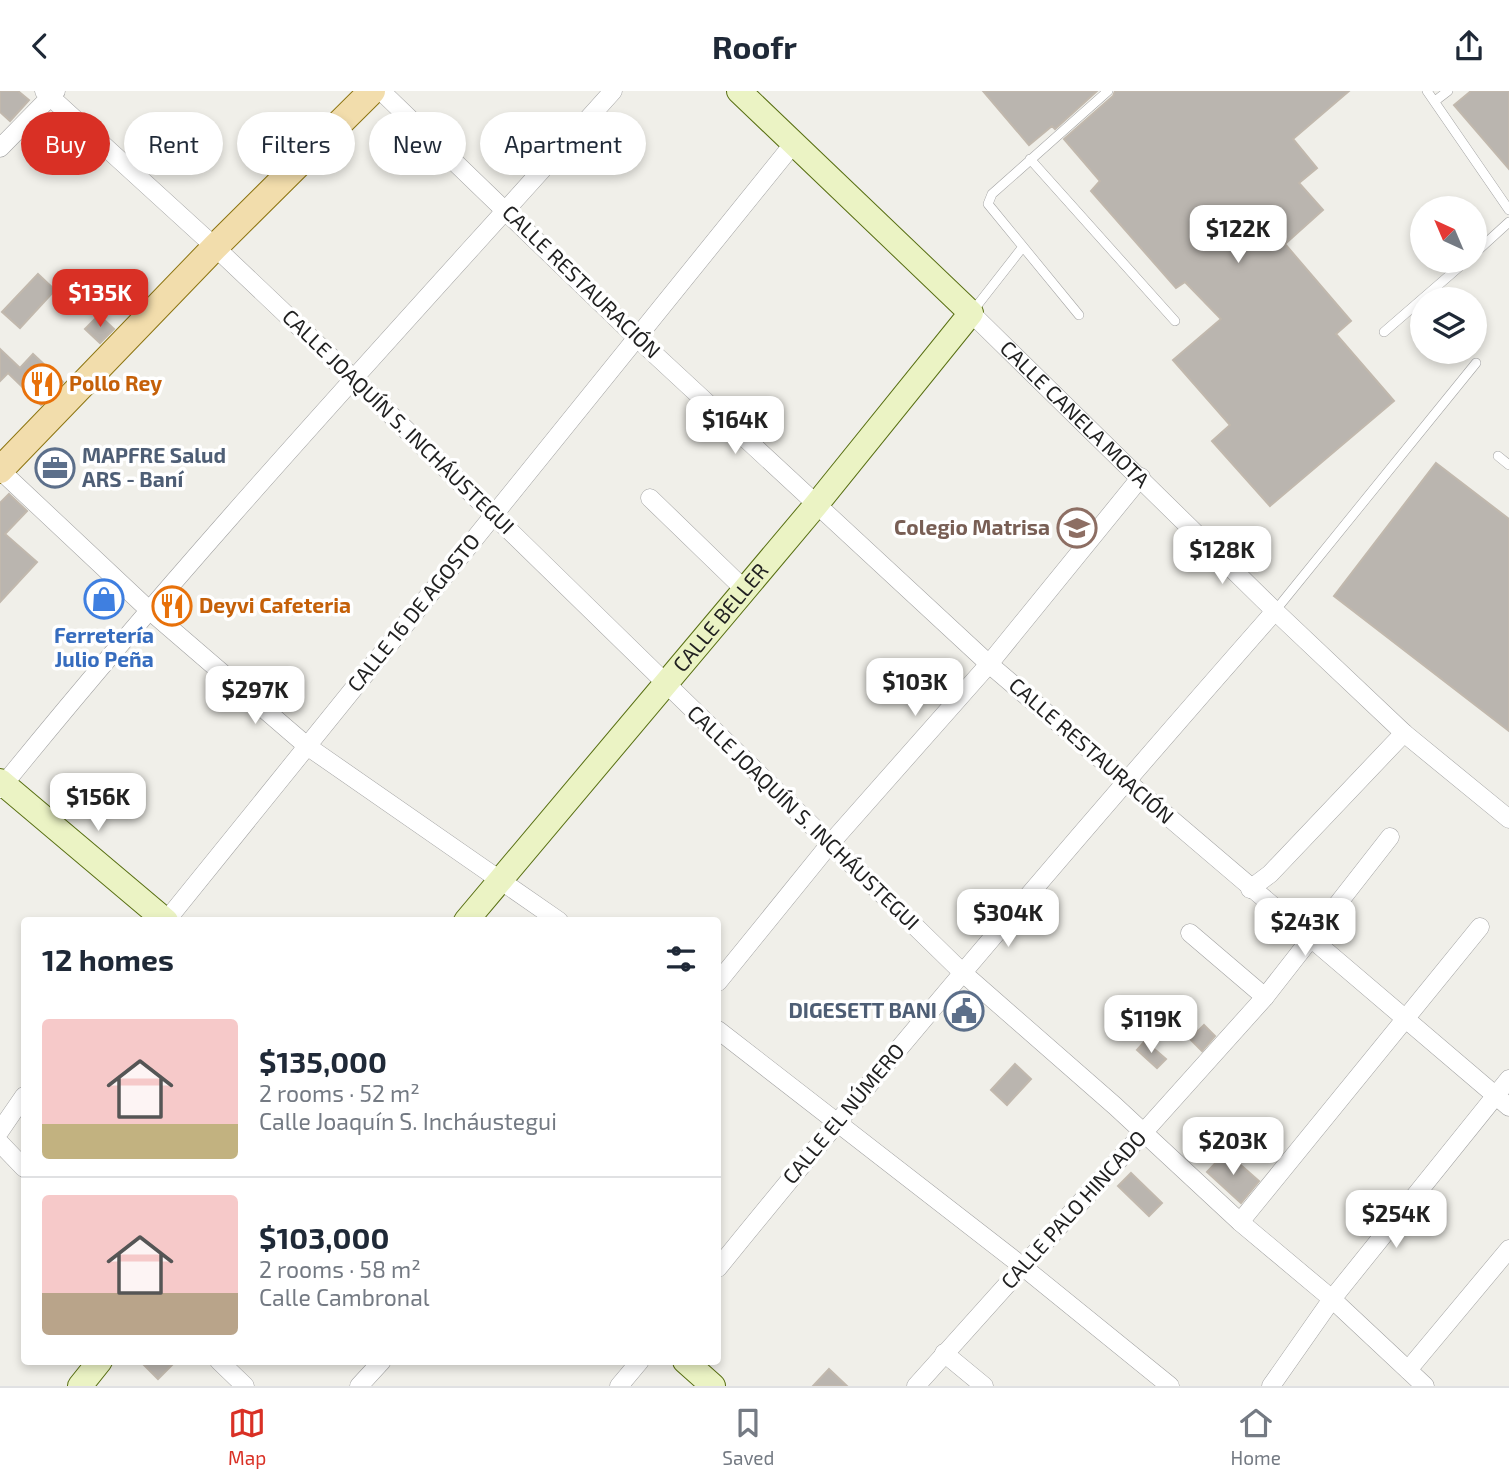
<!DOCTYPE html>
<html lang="en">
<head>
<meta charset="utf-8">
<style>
  :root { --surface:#fff; --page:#f2f2f3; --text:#1f2937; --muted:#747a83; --line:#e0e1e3; --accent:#d93025 }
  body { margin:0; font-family:"Exo 2",sans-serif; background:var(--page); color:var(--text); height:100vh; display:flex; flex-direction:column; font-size:26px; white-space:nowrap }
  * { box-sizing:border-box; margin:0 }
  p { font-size:23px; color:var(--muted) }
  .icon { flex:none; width:38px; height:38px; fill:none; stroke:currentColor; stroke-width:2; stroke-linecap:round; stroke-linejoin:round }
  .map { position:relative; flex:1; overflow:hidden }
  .side { position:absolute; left:21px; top:826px; width:700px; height:448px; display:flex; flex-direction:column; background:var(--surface); border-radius:7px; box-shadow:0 4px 10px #0003 }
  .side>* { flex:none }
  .top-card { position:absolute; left:21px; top:21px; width:700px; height:63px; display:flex; gap:14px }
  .needle { width:46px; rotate:316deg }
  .fabs { position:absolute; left:1410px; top:105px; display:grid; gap:14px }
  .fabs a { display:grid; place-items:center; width:77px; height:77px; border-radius:50%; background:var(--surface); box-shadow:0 4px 10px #0003; font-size:35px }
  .price { position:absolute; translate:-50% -60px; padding:0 16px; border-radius:14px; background:#fff; color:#222; font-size:23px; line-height:46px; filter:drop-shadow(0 2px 4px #0008) }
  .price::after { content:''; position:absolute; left:50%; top:42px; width:21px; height:16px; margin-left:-10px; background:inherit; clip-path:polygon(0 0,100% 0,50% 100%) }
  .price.current { background:var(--accent); color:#fff }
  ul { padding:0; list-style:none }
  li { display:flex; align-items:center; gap:21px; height:175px; padding:0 21px }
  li+li { border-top:2px solid var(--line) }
  li span { display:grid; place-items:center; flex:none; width:196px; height:140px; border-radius:7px; color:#555 }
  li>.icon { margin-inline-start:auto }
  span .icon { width:84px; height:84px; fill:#fffc; stroke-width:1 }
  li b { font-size:30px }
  h2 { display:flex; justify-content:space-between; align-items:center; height:84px; padding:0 21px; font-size:30px }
  .tag { padding:0 24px; border-radius:32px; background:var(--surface); box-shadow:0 4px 10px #0003; font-size:24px; line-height:63px }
  .tag.current { background:var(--accent); color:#fff }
  header { display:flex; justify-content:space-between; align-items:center; height:91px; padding:0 21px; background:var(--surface); font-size:32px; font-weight:700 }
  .menu { display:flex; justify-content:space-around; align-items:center; height:98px; border-top:2px solid var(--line); background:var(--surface); font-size:19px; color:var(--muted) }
  .menu a { display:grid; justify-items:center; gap:4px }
  .menu .current { color:var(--accent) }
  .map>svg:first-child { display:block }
  .building { fill:#bab5af; stroke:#c1b8ad; stroke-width:2 }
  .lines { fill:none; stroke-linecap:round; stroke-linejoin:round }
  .lane-casing { stroke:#a2a2a2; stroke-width:10 }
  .street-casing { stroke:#a2a2a2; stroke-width:19 }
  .secondary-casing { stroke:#586f12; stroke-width:26 }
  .primary-casing { stroke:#8d7511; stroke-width:28 }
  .lane { stroke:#fff; stroke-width:9 }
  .street { stroke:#fff; stroke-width:18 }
  .secondary { stroke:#ebf3c4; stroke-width:24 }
  .primary { stroke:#f2ddac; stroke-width:26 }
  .labels { text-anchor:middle; stroke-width:7; stroke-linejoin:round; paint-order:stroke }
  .street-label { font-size:21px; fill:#212121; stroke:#fff }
  .food-label { font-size:21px; font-weight:bold; fill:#c56008; stroke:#fff; text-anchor:start }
  .service-label { font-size:21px; font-weight:bold; fill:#4e5e75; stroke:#fff; text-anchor:start }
  .education-label { font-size:21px; font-weight:bold; fill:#785e54; stroke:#fff; text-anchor:end }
  .shop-label { font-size:21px; font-weight:bold; fill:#366cbe; stroke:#fff }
</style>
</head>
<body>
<header><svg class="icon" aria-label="back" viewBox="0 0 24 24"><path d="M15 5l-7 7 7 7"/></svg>Roofr<svg class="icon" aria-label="share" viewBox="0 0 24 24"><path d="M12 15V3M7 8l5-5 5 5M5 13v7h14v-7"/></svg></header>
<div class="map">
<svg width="1509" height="1295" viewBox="0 0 1509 1295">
  <rect width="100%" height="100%" fill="#f0efe9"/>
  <!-- building -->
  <path class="building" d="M0,0H18L29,9L10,30L0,21Z
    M983,0H1097L1055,38L1052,35L1029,54Z
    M1115,0H1349L1293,48L1317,77L1299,92L1323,119L1285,153L1351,230L1336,243L1394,310L1270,415L1212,350L1230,334L1173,269L1221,228L1185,191L1176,197L1091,100L1100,90L1064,48L1113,5Z
    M1471,0H1509V78L1454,14Z
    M38,183L55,199L20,237L2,221Z
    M99,224L114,238L100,252L85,238Z
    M0,258L20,277L33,263L63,291L41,314L8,282L0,290Z
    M1436,372L1509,428V640L1334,505Z
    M9,403L27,420L5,443L37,471L0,511V412Z
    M1204,934L1215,945L1202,960L1190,948Z
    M1145,950L1166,968L1157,977L1137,959Z
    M1015,973L1031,988L1007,1014L991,999Z
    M1226,1061L1259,1090L1241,1112L1207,1081Z
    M1131,1082L1162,1112L1149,1125L1118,1095Z
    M140,1270H176L158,1288Z
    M829,1278L847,1295H813Z"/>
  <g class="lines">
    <!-- lane casing -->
    <g class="lane-casing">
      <path id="lane" d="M1427,0L1509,119
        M1435,10L1448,0
        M1030,68L1175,230
        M1475,162L1509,131
        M972,221L1022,157
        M1079,224L988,113L992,103L1108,0
        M1384,241L1466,170
        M1498,365L1509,374
        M1275,520L1476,272"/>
    </g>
    <!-- street casing -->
    <g class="street-casing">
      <g id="street">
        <path d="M44,0L215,156L353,287L963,882L1115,1015L1240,1131L1332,1208L1425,1295"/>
        <path d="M381,0L637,247L989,573L1509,1016"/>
        <path d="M0,57L56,0"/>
        <path id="s1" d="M971,222L1275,520L1404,642L1509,728"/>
        <path d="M0,379L149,519L307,655L559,830"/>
        <path d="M650,407L745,499"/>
        <path d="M0,698C195,457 407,230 613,0"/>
        <path d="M1250,798L1270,783L1404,642"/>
        <path d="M166,830L794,52"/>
        <path d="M1190,842L1265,906"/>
        <path d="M718,891L829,754L989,573L1141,386"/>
        <path d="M718,939L1022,1175L1170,1295"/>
        <path d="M0,1040L24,1005"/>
        <path d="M0,1052L24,1077"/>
        <path d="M1240,1131L1480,836"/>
        <path d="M718,1177C899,954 1085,736 1275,520"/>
        <path d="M944,1262L984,1295"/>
        <path d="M219,1270L245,1295"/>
        <path d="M1408,1279L1509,1158"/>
        <path d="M359,1295L382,1270"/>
        <path d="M619,1295L640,1270"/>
        <path d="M916,1295L1265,906L1390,746"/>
        <path d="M1271,1295L1332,1208L1509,988"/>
      </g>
    </g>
    <!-- secondary casing -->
    <g class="secondary-casing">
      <g id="secondary">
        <path d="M0,690L166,830"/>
        <path id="s2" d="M466,830L816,414L971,222L739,0"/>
        <path d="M685,1270L713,1295"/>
        <path d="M80,1295L100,1270"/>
      </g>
    </g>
    <!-- primary casing -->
    <g class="primary-casing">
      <path id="primary" d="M0,379L215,156L372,0"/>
    </g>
    <!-- lane -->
    <use href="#lane" class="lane"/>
    <!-- street -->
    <use href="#street" class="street"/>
    <!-- secondary -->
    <use href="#secondary" class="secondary"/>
    <!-- primary -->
    <use href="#primary" class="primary"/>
  </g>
  <!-- icons -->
  <defs>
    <g id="restaurant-ring" transform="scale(2.0125)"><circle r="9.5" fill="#fff" stroke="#e8710a" stroke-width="1.5"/><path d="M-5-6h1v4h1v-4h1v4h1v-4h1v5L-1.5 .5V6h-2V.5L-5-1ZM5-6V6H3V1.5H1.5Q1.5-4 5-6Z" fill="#e8710a"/></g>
    <g id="office-ring" transform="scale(2.0125)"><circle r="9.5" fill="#fff" stroke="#5c6f8a" stroke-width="1.5"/><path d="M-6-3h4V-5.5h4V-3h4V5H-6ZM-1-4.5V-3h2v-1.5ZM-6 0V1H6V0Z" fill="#5c6f8a"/></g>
    <g id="school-ring" transform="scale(2.0125)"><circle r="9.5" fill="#fff" stroke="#8d6e63" stroke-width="1.5"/><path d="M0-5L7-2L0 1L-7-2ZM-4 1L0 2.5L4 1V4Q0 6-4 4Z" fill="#8d6e63"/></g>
    <g id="shop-ring" transform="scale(2.0125)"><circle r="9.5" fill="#fff" stroke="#3f7fe0" stroke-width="1.5"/><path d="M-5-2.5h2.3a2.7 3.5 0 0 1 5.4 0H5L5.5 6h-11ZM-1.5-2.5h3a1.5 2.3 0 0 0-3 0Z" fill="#3f7fe0"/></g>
    <g id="civic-ring" transform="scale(2.0125)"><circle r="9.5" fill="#fff" stroke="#5c6f8a" stroke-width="1.5"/><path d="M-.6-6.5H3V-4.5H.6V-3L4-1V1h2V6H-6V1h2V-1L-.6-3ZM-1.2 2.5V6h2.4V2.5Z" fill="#5c6f8a"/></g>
  </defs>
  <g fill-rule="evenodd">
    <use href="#restaurant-ring" x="42" y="293"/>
    <use href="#office-ring" x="55" y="377"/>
    <use href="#school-ring" x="1077" y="437"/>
    <use href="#shop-ring" x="104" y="508"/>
    <use href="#restaurant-ring" x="172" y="515"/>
    <use href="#civic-ring" x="964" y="920"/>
  </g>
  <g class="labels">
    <!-- street labels -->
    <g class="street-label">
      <text transform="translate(581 191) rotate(44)" y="7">CALLE RESTAURACIÓN</text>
      <text dy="7" stroke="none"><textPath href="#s1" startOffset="145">CALLE CANELA MOTA</textPath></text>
      <text transform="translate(398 331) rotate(44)" y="7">CALLE JOAQUÍN S. INCHÁUSTEGUI</text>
      <text transform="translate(414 522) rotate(-51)" y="7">CALLE 16 DE AGOSTO</text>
      <text dy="7" stroke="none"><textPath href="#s2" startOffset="396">CALLE BELLER</textPath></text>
      <text transform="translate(1091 660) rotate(41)" y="7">CALLE RESTAURACIÓN</text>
      <text transform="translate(803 727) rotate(44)" y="7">CALLE JOAQUÍN S. INCHÁUSTEGUI</text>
      <text transform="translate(844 1023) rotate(-50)" y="7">CALLE EL NÚMERO</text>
      <text transform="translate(1074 1119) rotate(-48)" y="7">CALLE PALO HINCADO</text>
    </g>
    <!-- food labels -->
    <g class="food-label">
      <text x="69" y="300">Pollo Rey</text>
      <text x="199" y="522">Deyvi Cafeteria</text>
    </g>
    <!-- service labels -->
    <g class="service-label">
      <text x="82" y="372">MAPFRE Salud<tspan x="82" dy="24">ARS - Baní</tspan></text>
      <text x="937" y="927" text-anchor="end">DIGESETT BANI</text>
    </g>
    <!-- education labels -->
    <g class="education-label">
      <text x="1050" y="444">Colegio Matrisa</text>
    </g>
    <!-- shop labels -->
    <g class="shop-label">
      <text x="104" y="552">Ferretería<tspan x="104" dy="24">Julio Peña</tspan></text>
    </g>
  </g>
</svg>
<div class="fabs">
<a><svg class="needle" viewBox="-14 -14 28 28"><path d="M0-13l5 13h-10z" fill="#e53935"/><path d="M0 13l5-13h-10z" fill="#747a83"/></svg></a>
<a><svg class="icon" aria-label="layers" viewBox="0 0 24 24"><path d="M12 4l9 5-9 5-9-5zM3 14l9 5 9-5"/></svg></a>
</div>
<b class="price" style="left:1238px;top:174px">$122K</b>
<b class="price current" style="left:100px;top:238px">$135K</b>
<b class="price" style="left:735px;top:365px">$164K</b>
<b class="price" style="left:1222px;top:495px">$128K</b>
<b class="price" style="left:915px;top:627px">$103K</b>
<b class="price" style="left:255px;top:635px">$297K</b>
<b class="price" style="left:98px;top:742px">$156K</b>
<b class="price" style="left:1008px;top:858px">$304K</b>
<b class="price" style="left:1305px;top:867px">$243K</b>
<b class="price" style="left:1151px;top:964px">$119K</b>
<b class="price" style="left:1233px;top:1086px">$203K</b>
<b class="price" style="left:1396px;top:1159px">$254K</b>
<div class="top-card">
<a class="tag current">Buy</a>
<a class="tag">Rent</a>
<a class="tag">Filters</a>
<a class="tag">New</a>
<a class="tag">Apartment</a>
</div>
<section class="side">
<h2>12 homes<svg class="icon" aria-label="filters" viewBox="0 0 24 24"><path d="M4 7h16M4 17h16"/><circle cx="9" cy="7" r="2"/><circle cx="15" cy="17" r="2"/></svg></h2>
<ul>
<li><span style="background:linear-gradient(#f6c9c9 75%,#c2b280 0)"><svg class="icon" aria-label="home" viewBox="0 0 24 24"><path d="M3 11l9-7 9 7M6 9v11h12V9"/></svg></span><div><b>$135,000</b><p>2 rooms · 52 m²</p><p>Calle Joaquín S. Incháustegui</p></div></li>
<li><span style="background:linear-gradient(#f6c9c9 70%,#b9a48a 0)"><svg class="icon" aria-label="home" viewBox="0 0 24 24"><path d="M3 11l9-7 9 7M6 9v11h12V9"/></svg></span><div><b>$103,000</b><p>2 rooms · 58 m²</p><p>Calle Cambronal</p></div></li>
</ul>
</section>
</div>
<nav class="menu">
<a class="current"><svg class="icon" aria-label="map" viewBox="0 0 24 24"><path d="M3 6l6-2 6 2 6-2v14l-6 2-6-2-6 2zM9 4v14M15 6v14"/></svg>Map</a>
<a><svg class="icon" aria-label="saved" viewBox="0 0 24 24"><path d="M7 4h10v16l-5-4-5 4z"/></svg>Saved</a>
<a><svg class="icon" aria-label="home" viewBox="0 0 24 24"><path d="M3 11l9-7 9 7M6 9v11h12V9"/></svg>Home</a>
</nav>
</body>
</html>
